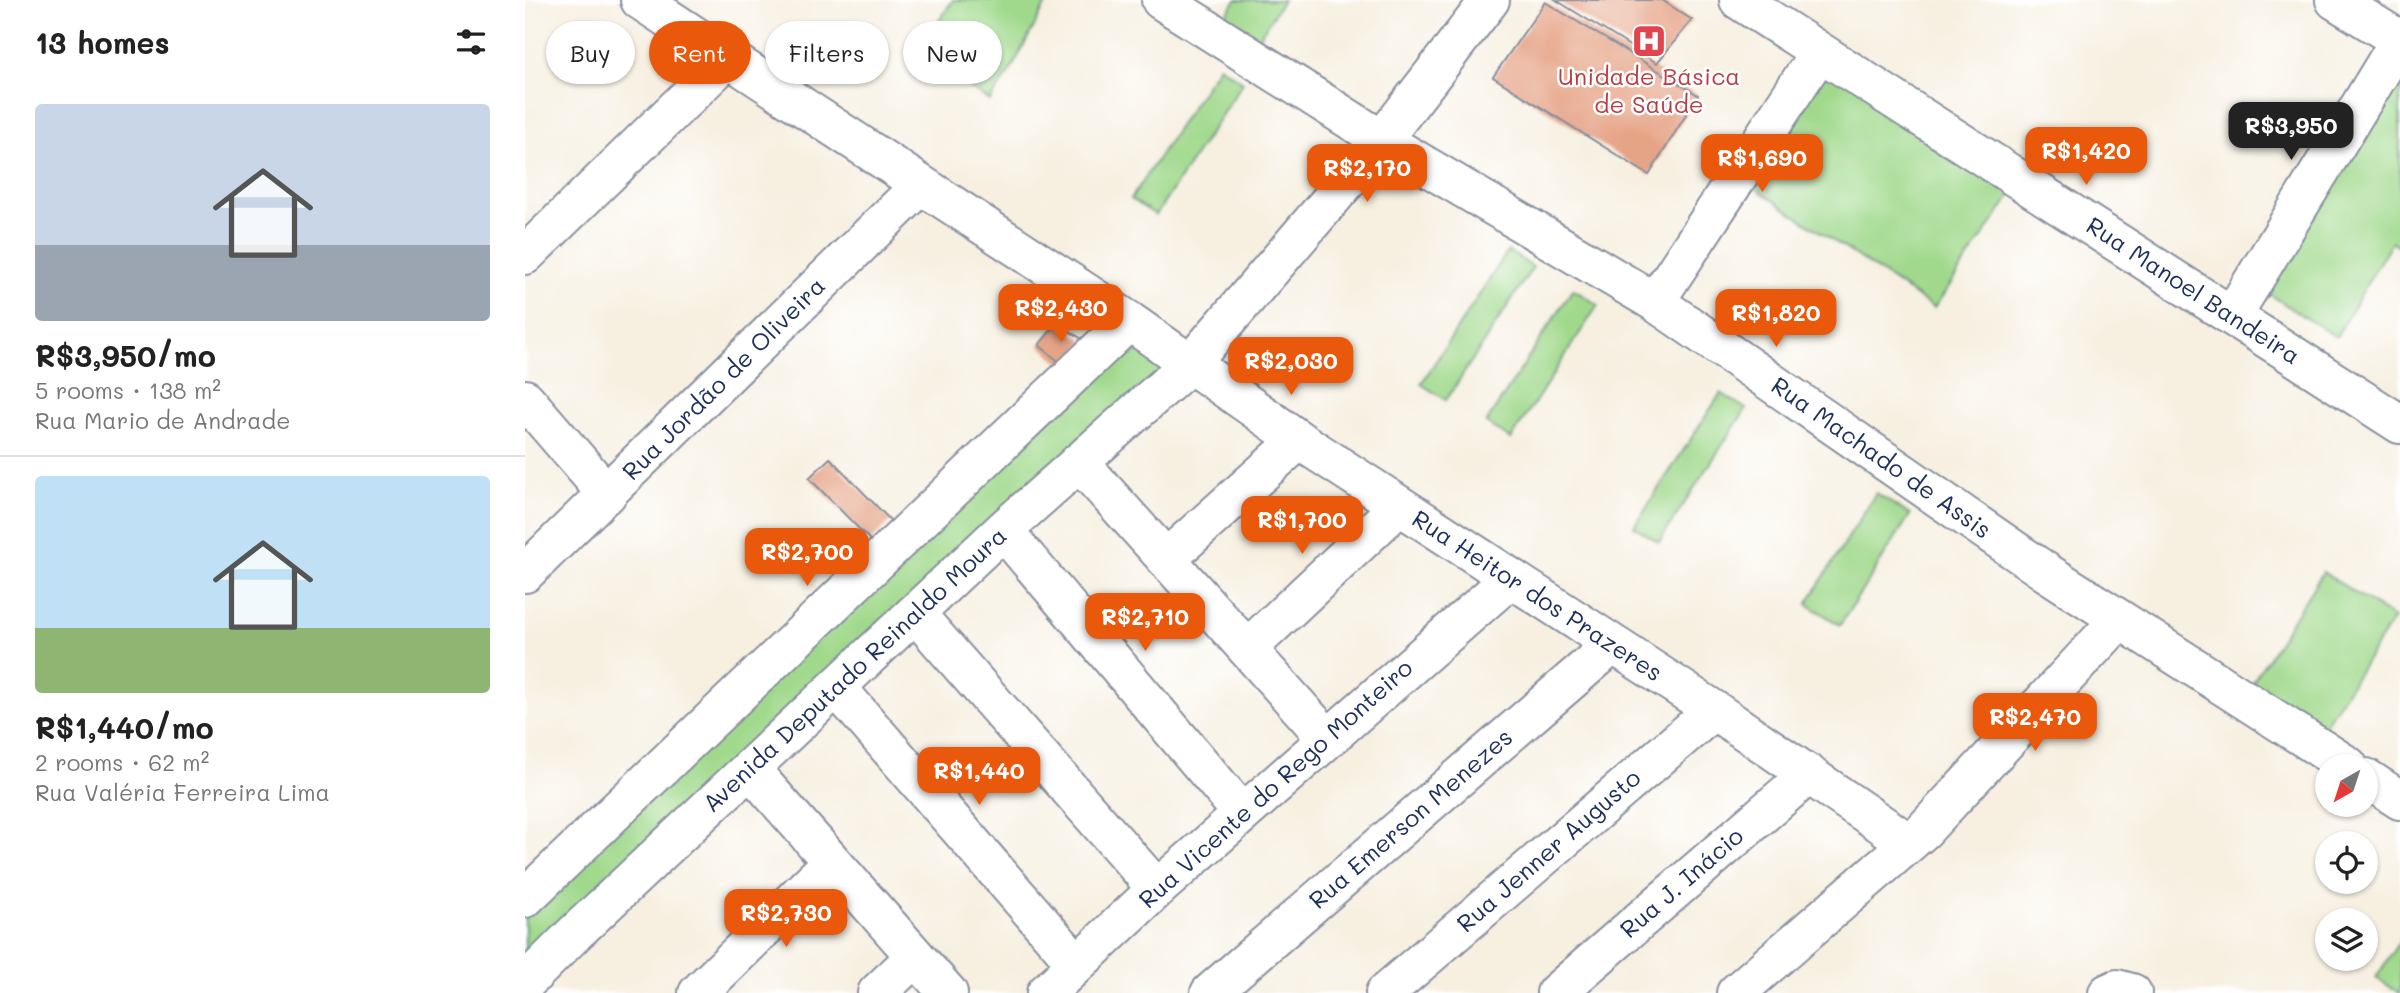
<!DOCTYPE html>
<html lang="en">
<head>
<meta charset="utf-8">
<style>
  :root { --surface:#fff; --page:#f2f2f2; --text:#222; --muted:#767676; --line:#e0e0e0; --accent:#ea580c }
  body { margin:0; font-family:Mali,sans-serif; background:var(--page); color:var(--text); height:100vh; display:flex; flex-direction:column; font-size:26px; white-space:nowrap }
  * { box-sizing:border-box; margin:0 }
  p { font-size:23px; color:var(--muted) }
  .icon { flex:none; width:38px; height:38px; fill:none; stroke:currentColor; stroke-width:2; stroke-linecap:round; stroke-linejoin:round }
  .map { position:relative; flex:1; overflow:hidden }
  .drawer { display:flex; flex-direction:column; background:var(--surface); width:525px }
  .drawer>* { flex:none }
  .banner { position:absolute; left:21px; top:21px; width:665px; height:63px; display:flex; gap:14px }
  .needle { width:46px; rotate:219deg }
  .fabs { position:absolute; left:1790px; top:754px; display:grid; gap:14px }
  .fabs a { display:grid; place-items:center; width:63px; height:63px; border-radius:50%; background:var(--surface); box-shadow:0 2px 5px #0004; font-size:35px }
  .price { position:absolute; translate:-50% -60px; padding:0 16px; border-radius:14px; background:var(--accent); color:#fff; font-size:23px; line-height:46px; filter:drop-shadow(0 2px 4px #0008) }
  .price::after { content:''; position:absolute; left:50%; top:42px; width:21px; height:16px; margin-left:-10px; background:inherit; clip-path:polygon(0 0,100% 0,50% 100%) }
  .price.current { background:#222; color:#fff }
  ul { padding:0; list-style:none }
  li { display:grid; align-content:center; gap:14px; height:371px; padding:0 35px }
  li+li { border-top:2px solid var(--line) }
  li span { display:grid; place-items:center; height:217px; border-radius:7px; color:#555 }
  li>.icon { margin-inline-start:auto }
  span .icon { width:126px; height:126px; fill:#fffc; stroke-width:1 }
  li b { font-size:30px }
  h2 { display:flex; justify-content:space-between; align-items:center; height:84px; padding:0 35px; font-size:30px }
  .pill { padding:0 24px; border-radius:32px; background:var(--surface); box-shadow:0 2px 5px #0004; font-size:24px; line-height:63px }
  .pill.current { background:var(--accent); color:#fff }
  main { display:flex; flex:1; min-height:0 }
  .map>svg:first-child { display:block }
  .green { fill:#a0d98c; stroke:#5e8475; stroke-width:2 }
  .building { fill:#e6a487 }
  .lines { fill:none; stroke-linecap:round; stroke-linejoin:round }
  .minor-casing { stroke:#8990a0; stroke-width:42 }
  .minor { stroke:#fff; stroke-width:38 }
  .labels { text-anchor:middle; stroke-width:5; stroke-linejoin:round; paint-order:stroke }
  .health-label { font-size:24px; fill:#be3a42; stroke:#fff }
  .street-label { font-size:24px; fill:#1b2f5e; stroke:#fff }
</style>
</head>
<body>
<main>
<section class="drawer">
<h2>13 homes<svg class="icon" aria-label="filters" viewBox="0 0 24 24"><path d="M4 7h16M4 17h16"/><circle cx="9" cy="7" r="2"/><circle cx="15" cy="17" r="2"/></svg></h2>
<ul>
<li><span style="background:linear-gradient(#c9d6e8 65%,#9aa5b1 0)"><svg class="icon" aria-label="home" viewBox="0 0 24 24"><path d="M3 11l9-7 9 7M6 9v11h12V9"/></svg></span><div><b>R$3,950/mo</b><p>5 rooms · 138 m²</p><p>Rua Mario de Andrade</p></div></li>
<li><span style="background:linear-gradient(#bfe0f5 70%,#8fb573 0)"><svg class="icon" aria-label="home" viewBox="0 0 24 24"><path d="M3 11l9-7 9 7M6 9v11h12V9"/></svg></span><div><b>R$1,440/mo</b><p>2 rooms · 62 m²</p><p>Rua Valéria Ferreira Lima</p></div></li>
</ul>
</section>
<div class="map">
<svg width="1875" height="993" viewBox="0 0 1875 993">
  <rect width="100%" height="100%" fill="#fff"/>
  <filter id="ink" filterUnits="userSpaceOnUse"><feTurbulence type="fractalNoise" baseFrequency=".0143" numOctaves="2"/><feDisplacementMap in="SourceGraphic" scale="14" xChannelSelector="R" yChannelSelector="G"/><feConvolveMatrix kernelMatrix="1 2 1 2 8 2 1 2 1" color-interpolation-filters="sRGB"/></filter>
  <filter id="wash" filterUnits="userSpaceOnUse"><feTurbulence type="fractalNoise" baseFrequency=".00686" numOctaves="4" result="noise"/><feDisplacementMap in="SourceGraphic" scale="28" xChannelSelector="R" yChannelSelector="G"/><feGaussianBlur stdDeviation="1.57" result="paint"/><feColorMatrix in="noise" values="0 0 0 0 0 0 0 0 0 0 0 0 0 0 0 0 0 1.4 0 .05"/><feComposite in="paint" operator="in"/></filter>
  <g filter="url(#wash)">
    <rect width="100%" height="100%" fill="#f7f0e1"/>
    <!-- green -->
    <path class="green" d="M428,0H523L487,68L465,101L392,54Z
      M711,0H758L729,45L695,24Z
      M694,66L718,82L631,215L606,199Z
      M1305,67L1489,191L1409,308L1224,184Z
      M1875,72V248L1867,241L1811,337L1730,285Z
      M983,251L1008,267L921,400L896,384Z
      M1048,289L1073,305L986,439L961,423Z
      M604,321L666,363L0,983V898Z
      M1196,393L1221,409L1134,542L1109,526Z
      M1351,493L1385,515L1315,625L1282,604Z
      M1798,572L1869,618L1799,726L1727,683Z
      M1875,940V993H1874L1851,978Z"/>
    <g id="blocks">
      <!-- building -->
      <path class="building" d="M1031,0H1137L1167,20L1132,63Z
        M1020,2L1173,95L1124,175L968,77Z
        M532,323L560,341L538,365L514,345Z
        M305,458L366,521L346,541L284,478Z"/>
    </g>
  </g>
  <g filter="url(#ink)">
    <use href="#blocks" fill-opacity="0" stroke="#8990a0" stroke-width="2"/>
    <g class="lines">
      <!-- minor casing -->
      <g class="minor-casing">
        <path id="minor" d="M115,0L604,321L774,440L1189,710L1384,843
          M636,0L857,140L1130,302L1521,572L1823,766
          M1214,0L1875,424
          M1810,0L1875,40
          M0,255L203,58
          M1130,302L1294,53
          M1707,316L1875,40
          M0,399L82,494
          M554,462L802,738
          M478,530L717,813
          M641,559L774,440
          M0,573L396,185
          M390,613L632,889
          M722,649L874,506
          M312,688L552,964
          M225,769L423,993
          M1841,778L1875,800
          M0,898L604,321
          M0,983L50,933L478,530L666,363L857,140L965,0
          M173,993L307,862
          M352,993L390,957
          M521,993L632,889L985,579
          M685,993L1087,645
          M860,993L1189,710
          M1031,993L1284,774
          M1211,993L1398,831L1594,620
          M1583,993L1592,989L1607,993"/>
      </g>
      <!-- minor -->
      <use href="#minor" class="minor"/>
    </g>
  </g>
  <!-- icons -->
  <defs>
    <g id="hospital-square" transform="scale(1.75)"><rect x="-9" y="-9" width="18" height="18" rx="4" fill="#e0444e" stroke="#fff"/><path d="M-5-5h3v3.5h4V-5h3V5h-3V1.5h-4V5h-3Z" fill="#fff"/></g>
  </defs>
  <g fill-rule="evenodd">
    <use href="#hospital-square" x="1124" y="41"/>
  </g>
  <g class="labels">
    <!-- health labels -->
    <g class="health-label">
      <text x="1124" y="85">Unidade Básica<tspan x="1124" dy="28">de Saúde</tspan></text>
    </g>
    <!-- street labels -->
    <g class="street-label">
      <text transform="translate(1668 291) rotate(33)" y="8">Rua Manoel Bandeira</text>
      <text transform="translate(199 379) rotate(-45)" y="8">Rua Jordão de Oliveira</text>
      <text transform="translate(1356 458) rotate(35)" y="8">Rua Machado de Assis</text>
      <text transform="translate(1012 596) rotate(33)" y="8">Rua Heitor dos Prazeres</text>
      <text transform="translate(330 670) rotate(-43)" y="8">Avenida Deputado Reinaldo Moura</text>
      <text transform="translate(751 784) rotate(-42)" y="8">Rua Vicente do Rego Monteiro</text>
      <text transform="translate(886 819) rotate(-41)" y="8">Rua Emerson Menezes</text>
      <text transform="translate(1024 851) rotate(-41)" y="8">Rua Jenner Augusto</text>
      <text transform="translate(1157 883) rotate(-41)" y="8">Rua J. Inácio</text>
    </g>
  </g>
</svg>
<div class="fabs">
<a><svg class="needle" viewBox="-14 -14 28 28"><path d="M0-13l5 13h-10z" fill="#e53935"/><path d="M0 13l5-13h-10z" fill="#767676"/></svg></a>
<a><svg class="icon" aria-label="locate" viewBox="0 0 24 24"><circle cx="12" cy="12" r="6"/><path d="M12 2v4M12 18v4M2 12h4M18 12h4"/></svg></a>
<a><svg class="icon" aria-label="layers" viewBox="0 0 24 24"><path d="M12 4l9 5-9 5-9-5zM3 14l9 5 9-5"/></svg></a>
</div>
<b class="price current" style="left:1766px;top:162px">R$3,950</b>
<b class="price" style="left:1561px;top:187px">R$1,420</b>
<b class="price" style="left:1237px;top:194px">R$1,690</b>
<b class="price" style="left:842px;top:204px">R$2,170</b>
<b class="price" style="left:536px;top:344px">R$2,430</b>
<b class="price" style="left:1251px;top:349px">R$1,820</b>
<b class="price" style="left:766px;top:397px">R$2,030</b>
<b class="price" style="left:777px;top:556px">R$1,700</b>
<b class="price" style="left:282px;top:588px">R$2,700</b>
<b class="price" style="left:620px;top:653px">R$2,710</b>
<b class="price" style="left:1510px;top:753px">R$2,470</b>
<b class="price" style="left:454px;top:807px">R$1,440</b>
<b class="price" style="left:261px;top:949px">R$2,730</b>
<div class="banner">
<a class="pill">Buy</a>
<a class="pill current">Rent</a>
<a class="pill">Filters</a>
<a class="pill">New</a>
</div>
</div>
</main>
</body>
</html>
